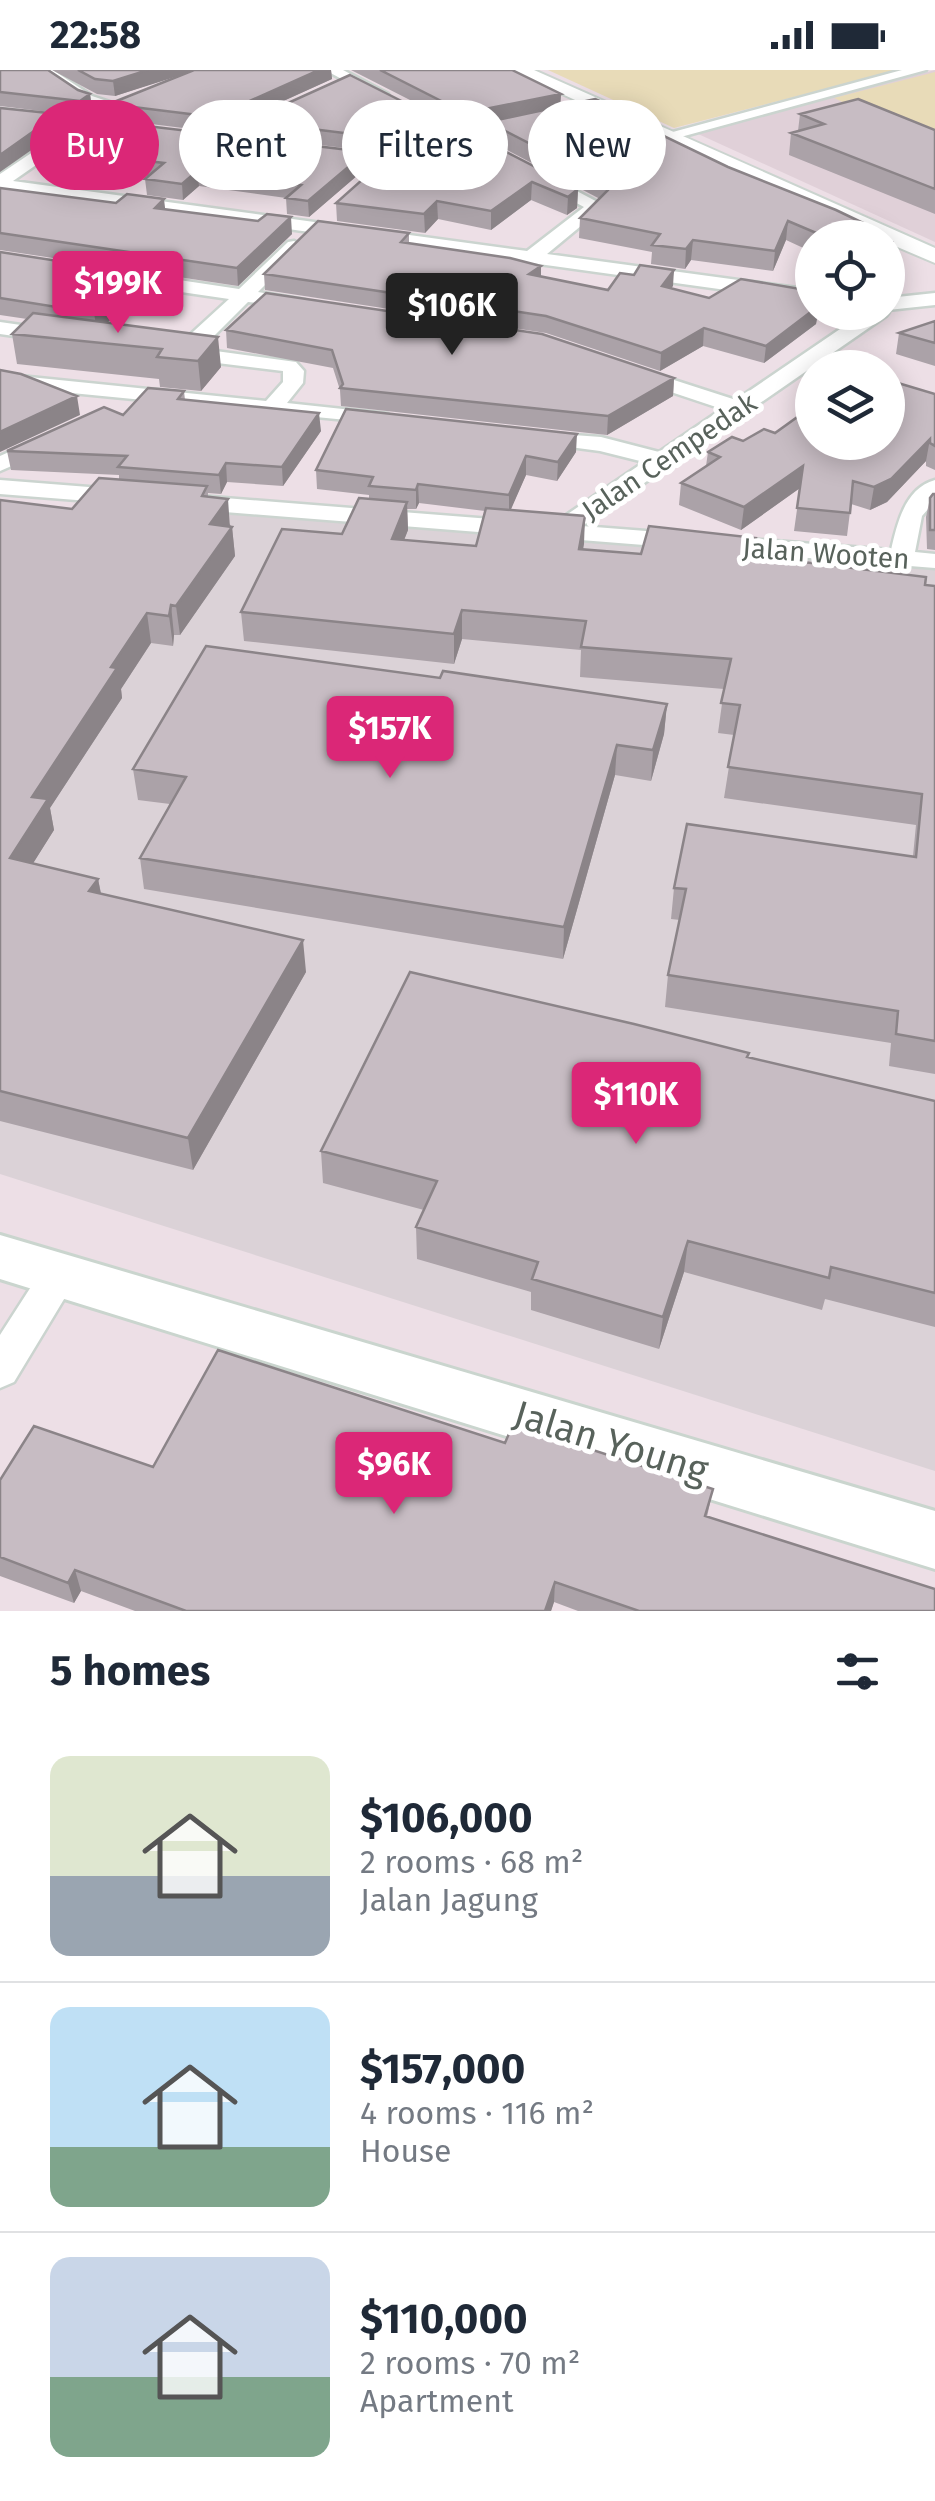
<!DOCTYPE html>
<html lang="en">
<head>
<meta charset="utf-8">
<style>
  :root { --surface:#fff; --page:#f6f6f7; --text:#1f2937; --muted:#747a83; --line:#e0e1e3; --accent:#db2777 }
  body { margin:0; font-family:"Fira Sans",sans-serif; background:var(--page); color:var(--text); height:100vh; display:flex; flex-direction:column; font-size:38px; white-space:nowrap }
  * { box-sizing:border-box; margin:0 }
  p { font-size:32px; color:var(--muted) }
  .icon { flex:none; width:55px; height:55px; fill:none; stroke:currentColor; stroke-width:2; stroke-linecap:round; stroke-linejoin:round }
  .map { position:relative; height:1541px; overflow:hidden }
  .drawer { display:flex; flex-direction:column; background:var(--surface); flex:1 }
  .drawer>* { flex:none }
  .hud { position:absolute; left:30px; top:30px; width:875px; height:90px; display:flex; gap:20px }
  .tools { position:absolute; left:795px; top:150px; display:grid; gap:20px }
  .tools a { display:grid; place-items:center; width:110px; height:110px; border-radius:50%; background:var(--surface); box-shadow:0 5px 25px #0003; font-size:50px }
  .price { position:absolute; translate:-50% -85px; padding:0 22px; border-radius:10px; background:var(--accent); color:#fff; font-size:32px; line-height:65px; filter:drop-shadow(0 2px 5px #0008) }
  .price::after { content:''; position:absolute; left:50%; top:60px; width:30px; height:22px; margin-left:-15px; background:inherit; clip-path:polygon(0 0,100% 0,50% 100%) }
  .price.selected { background:#222; color:#fff }
  ul { padding:0; list-style:none }
  li { display:flex; align-items:center; gap:30px; height:250px; padding:0 50px }
  li+li { border-top:2px solid var(--line) }
  li span { display:grid; place-items:center; flex:none; width:280px; height:200px; border-radius:20px; color:#555 }
  li>.icon { margin-inline-start:auto }
  span .icon { width:120px; height:120px; fill:#fffc; stroke-width:1 }
  li b { font-size:42px }
  h2 { display:flex; justify-content:space-between; align-items:center; height:120px; padding:0 50px; font-size:42px }
  .tag { padding:0 35px; border-radius:45px; background:var(--surface); box-shadow:0 5px 25px #0003; font-size:35px; line-height:90px }
  .tag.selected { background:var(--accent); color:#fff }
  .status { display:flex; justify-content:space-between; align-items:center; height:70px; padding:0 50px; background:var(--surface); direction:ltr }
  .status svg { height:28px; fill:currentColor }
  .map>svg:first-child { display:block }
  .industrial { fill:#dbd2d7 }
  .education { fill:#e0d0d8 }
  .green { fill:#e8dbb8 }
  .lines { fill:none; stroke-linecap:round; stroke-linejoin:round }
  .minor-casing { stroke:#cbd4cf; stroke-width:5 }
  .tertiary-casing { stroke:#cbd4cf; stroke-width:4 }
  .secondary-casing { stroke:#cad5ce; stroke-width:6 }
  .minor { fill:#fff; fill-rule:evenodd }
  .tertiary { fill:#fff; fill-rule:evenodd }
  .secondary { fill:#fff; fill-rule:evenodd }
  .wall { fill:#aba2a8; fill-rule:evenodd }
  .shaded-wall { fill:#8b8488 }
  .building { fill:#c7bcc3; stroke:#8b8488; stroke-width:2.5 }
  .labels { text-anchor:middle; stroke-width:10; stroke-linejoin:round; paint-order:stroke }
  .far-street-label { font-size:28px; fill:#58625b; stroke:#fff }
  .near-street-label { font-size:38px; fill:#58625b; stroke:#fff }
</style>
</head>
<body>
<div class="status"><b>22:58</b><svg viewBox="0 0 49 12"><path d="M0 12V9h3v3zM5 12V6h3v6zM10 12V3h3v9zM15 12V0h3v12zM26 1h20v11H26zM47 4h2v5h-2z"/></svg></div>
<div class="map">
<svg width="935" height="1541" viewBox="0 0 935 1541">
  <rect width="100%" height="100%" fill="#eddfe6"/>
  <!-- industrial -->
  <path class="industrial" d="M88,434L935,496V1401L0,1104V549Z"/>
  <!-- education -->
  <path class="education" d="M935,0V172L696,63Z"/>
  <!-- green -->
  <path class="green" d="M548,0H898L674,58Z
    M935,2V76L834,28Z"/>
  <g class="lines">
    <!-- minor casing -->
    <g class="minor-casing">
      <path id="minor" d="M36,0H53L92,26L122,36L114,41L82,32Z
        M325,0H343L388,24L375,27Z
        M902,0H926L666,71L658,66Z
        M279,34L292,37L224,74L210,71Z
        M0,39L118,53L126,58L118,63L83,59L82,63L13,111L527,181L584,137L535,111L533,107L541,102L605,136L547,184L812,220V232L0,119V104L70,57L0,49Z
        M525,48L531,50V56L433,78L425,73Z
        M327,79L389,87L397,92L389,97L321,87L319,84Z
        M294,171L303,176L300,180L258,222L305,230V238L248,232L201,279L296,292L304,301L303,313L287,333L380,343L388,344L391,349L388,354L0,316V304L266,331L283,312V301L185,289L171,282L229,229L106,211L97,205L106,199L239,219L288,172Z
        M935,223V235L888,240V228Z
        M888,240L889,242L886,246L582,456L891,480C897,454 905,418 935,410V431L922,446L915,482L935,484V498L187,439L175,432L187,425L553,454L644,392L600,381L532,372L529,367L532,362L601,367L659,382L722,339L629,308L626,304L629,300H643L736,330L865,242Z
        M0,252L56,260L66,266L56,272L0,264Z
        M45,366L53,368L56,373L53,378L0,401V386Z
        M0,410L127,420L139,427L127,434L0,424Z
        M59,1190L73,1195L78,1206L14,1312L0,1318V1265L45,1195Z"/>
    </g>
    <!-- tertiary casing -->
    <g class="tertiary-casing">
      <path id="tertiary" d="M510,0H534L935,178V193L888,173V168H875Z"/>
    </g>
    <!-- secondary casing -->
    <g class="secondary-casing">
      <path id="secondary" d="M0,1165L935,1441V1499L0,1209Z"/>
    </g>
    <!-- minor -->
    <use href="#minor" class="minor"/>
    <!-- tertiary -->
    <use href="#tertiary" class="tertiary"/>
    <!-- secondary -->
    <use href="#secondary" class="secondary"/>
  </g>
  <!-- wall -->
  <path class="wall" d="M0,0L90,24L92,39L82,46L0,36Z
    M52,0H331L332,9L215,62L111,49L109,34L194,0L115,26L97,24Z
    M351,0H512L561,24L560,36L654,55V61L728,97L861,152L860,157L885,168H812V182L786,170L773,201L691,190L685,199L651,194L652,182L579,168L580,148L600,129L488,70V54L465,58Z
    M800,44L935,60V144L789,85L791,63L798,61Z
    M437,49L438,64L421,70L578,119L577,138L567,145L531,130L491,160L438,149L425,163L337,151L336,133L398,78L385,83L249,66L248,51Z
    M42,79L366,82V98L309,147L287,144L286,128L199,116L183,130L147,125L145,109L148,106L44,95Z
    M0,118L165,139L292,164L238,216L0,180Z
    M409,163V174L541,206L608,220L634,205L674,200L671,218L709,228L818,242L816,254L764,293L703,276L660,301L546,263L265,220L264,204Z
    M0,182L142,204L145,221L107,253L221,297L201,321L160,317L159,309L17,294L12,264L27,249L0,245Z
    M935,251V296L896,284L899,263Z
    M226,260L674,308L673,326L607,365L341,336L340,320L333,298L227,278Z
    M184,321L185,330L321,361L283,416L227,412L221,424L208,423V427L232,457L235,486L180,565H174L173,576L151,573L121,619L122,628L50,738L54,760L33,793L98,809L101,823L306,902L193,1100L0,1051V430L72,439L119,410V405L11,400L7,381L123,345Z
    M935,324V400L926,396V391L887,432L870,440L851,434L847,466L794,461L800,418L741,460L679,435L681,413L706,396L708,382L775,363L812,372Z
    M576,382L557,411L526,405L510,440L585,446L583,479L641,484L756,468L754,486L935,516V1004L889,996L891,973L665,937L668,905L680,850L671,849L674,818L913,786L916,755L724,728L734,665L718,663L724,619L580,607L581,580L462,569L454,594L244,571L241,542L342,464L369,429V425L317,419L316,400ZM419,433L485,441L476,476L404,470L408,460L407,439H416Z
    M935,424V480L927,479L926,447L930,428Z
    M440,608L667,634L664,664L651,711L615,705L563,889L144,819L140,788L170,734L138,730L133,699Z
    M748,987L935,1031V1257L825,1229L822,1240L684,1202L659,1279L531,1240V1222L417,1189L416,1157L424,1140L323,1113L321,1081Z
    M505,1373L713,1419L707,1447L935,1541H578L554,1532L551,1541H135L81,1521L74,1533L0,1506V1410L153,1397Z"/>
  <!-- shaded-wall -->
  <path class="shaded-wall" d="M148,0H197L115,26L113,11Z
    M319,0H331L332,9L215,62L214,47Z
    M90,24L92,39L82,46L80,31Z
    M561,24L560,39L488,52V54L465,58V43Z
    M58,44L60,60L0,102V85Z
    M437,49L438,64L385,83L384,68Z
    M366,82V98L309,147L308,131Z
    M197,101L199,116L183,130L182,114Z
    M532,112L531,130L491,160V141Z
    M578,119L577,138L567,145L568,127Z
    M164,129L166,146L155,138Z
    M437,131L438,149L425,163L424,144Z
    M291,147L292,164L238,216L237,198Z
    M788,151L786,170L773,201L775,181Z
    M693,170L691,190L685,199L686,179Z
    M894,171L891,191L888,192V173Z
    M541,196V212L529,204Z
    M674,200L673,216L661,233L662,216Z
    M142,204L145,221L97,261L94,243Z
    M812,232V242H818L816,254L764,293L766,276Z
    M704,258L703,276L660,301L661,283Z
    M218,267L221,297L201,321L198,291Z
    M674,308L673,326L607,365L608,346Z
    M77,326L80,345L0,382V362Z
    M319,343L321,361L283,416L282,397Z
    M577,364L576,382L557,411L558,392Z
    M930,369L926,391L887,432L870,440L874,417Z
    M526,386V405L509,444V425Z
    M226,393L227,412L221,424L219,405Z
    M803,396L800,418L741,460L744,437Z
    M418,414L419,433L416,439V420Z
    M228,429L230,458L210,454Z
    M407,432L408,460L393,498L392,469Z
    M585,446L584,474L578,508L579,479Z
    M232,457L235,486L180,565L176,536Z
    M171,535L174,565L173,576L169,546Z
    M462,540V569L454,594V564Z
    M147,543L151,573L121,619L122,628L50,738L54,760L17,819L10,788L32,727L111,597Z
    M667,634L664,664L651,711L653,680Z
    M617,675L615,705L563,889L564,857Z
    M98,809L104,840L89,821Z
    M303,870L306,902L193,1100L188,1068Z
    M688,1171L684,1202L659,1279L663,1247Z
    M75,1500L81,1521L74,1533L68,1513Z
    M555,1512L554,1532L551,1541H545Z"/>
  <!-- building -->
  <path class="building" d="M0,0H48L78,20L90,24L80,31L0,22Z
    M78,0H148L113,11L95,9Z
    M194,0H319L214,47L109,34Z
    M380,0H512L561,24L465,43Z
    M350,5L437,49L384,68L248,51Z
    M595,29L654,55L645,57L728,97L836,140L861,152L853,154L885,168H828L788,151L775,181L693,170L686,179L652,175L660,164L580,148L608,120V114L488,52Z
    M858,29L935,60V119L791,63L824,54L800,44Z
    M0,38L58,44L0,85Z
    M88,49L366,82L308,131L286,128L301,115L197,101L182,114L145,109L164,93L42,79Z
    M460,58L578,119L568,127L532,112L491,141L437,131L424,144L336,133L400,76Z
    M0,118L116,133L127,124L164,129L155,138L258,151L267,144L291,147L237,198L0,163Z
    M318,151L409,163L401,172L510,188L541,196L529,204L608,220L620,203L634,205L640,195L674,200L662,216L709,228L741,209L812,221V232L810,235H812V241L766,276L704,258L661,283L546,246L264,204Z
    M0,182L142,204L94,243L0,228Z
    M266,223L542,264L674,308L608,346L340,318L343,314L332,280L226,260Z
    M33,243L218,267L198,291L157,287L162,279L12,264Z
    M935,251V273L899,263Z
    M0,300L21,304L77,326L0,362Z
    M888,310L935,324V376L930,373V369L891,409L874,417L853,411L850,443L797,438L803,396L744,437L681,413L720,387L708,382L732,367L743,371L764,359L775,363L803,343L812,346V372H888Z
    M148,318L184,321L178,329L319,343L282,397L226,393L219,405L118,397L127,386L7,381L104,337L123,345Z
    M346,339L577,364L558,392L526,386L509,425L418,414L416,420L369,416L373,407L316,400Z
    M99,408L207,416L202,426L228,429L210,454L232,457L176,536L171,535L169,546L147,543L111,597L117,598L32,727L48,729L10,788L98,809L89,821L303,870L188,1068L0,1021V430L72,439Z
    M933,424H935V460H930V428Z
    M359,428L407,432L392,469L476,476L486,438L585,446L579,479L641,484L649,456L756,468L753,486L926,507L925,515L935,516V971L896,964L898,941L668,905L686,819L674,818L687,754L916,787L922,724L728,697L740,635L721,633L731,589L581,577L586,551L462,540L454,564L241,542L282,459L342,464Z
    M206,576L440,608L443,601L667,634L653,680L617,675L564,857L140,788L186,707L133,699Z
    M410,902L634,954L749,983L747,987L935,1031V1223L831,1197L829,1208L688,1171L663,1247L532,1209L538,1192L416,1157L437,1111L321,1081Z
    M218,1280L505,1373L513,1354L713,1419L705,1446L935,1519V1541H639L555,1512L545,1541H186L75,1500L68,1513L0,1487V1410L34,1356L153,1397Z"/>
  <g class="labels">
    <!-- far-street labels -->
    <g class="far-street-label">
      <text transform="translate(669 386) rotate(-34)" y="10">Jalan Cempedak</text>
      <text transform="translate(826 483) rotate(4)" y="10">Jalan Wooten</text>
    </g>
    <!-- near-street labels -->
    <g class="near-street-label">
      <text transform="translate(611 1372) rotate(17)" y="13">Jalan Young</text>
    </g>
  </g>
</svg>
<div class="tools">
<a><svg class="icon" aria-label="locate" viewBox="0 0 24 24"><circle cx="12" cy="12" r="6"/><path d="M12 2v4M12 18v4M2 12h4M18 12h4"/></svg></a>
<a><svg class="icon" aria-label="layers" viewBox="0 0 24 24"><path d="M12 4l9 5-9 5-9-5zM3 14l9 5 9-5"/></svg></a>
</div>
<b class="price" style="left:118px;top:266px">$199K</b>
<b class="price selected" style="left:452px;top:288px">$106K</b>
<b class="price" style="left:390px;top:711px">$157K</b>
<b class="price" style="left:636px;top:1077px">$110K</b>
<b class="price" style="left:394px;top:1447px">$96K</b>
<div class="hud">
<a class="tag selected">Buy</a>
<a class="tag">Rent</a>
<a class="tag">Filters</a>
<a class="tag">New</a>
</div>
</div>
<section class="drawer">
<h2>5 homes<svg class="icon" aria-label="filters" viewBox="0 0 24 24"><path d="M4 7h16M4 17h16"/><circle cx="9" cy="7" r="2"/><circle cx="15" cy="17" r="2"/></svg></h2>
<ul>
<li><span style="background:linear-gradient(#dfe7d0 60%,#9aa5b1 0)"><svg class="icon" aria-label="home" viewBox="0 0 24 24"><path d="M3 11l9-7 9 7M6 9v11h12V9"/></svg></span><div><b>$106,000</b><p>2 rooms · 68 m²</p><p>Jalan Jagung</p></div></li>
<li><span style="background:linear-gradient(#bfe0f5 70%,#7fa58c 0)"><svg class="icon" aria-label="home" viewBox="0 0 24 24"><path d="M3 11l9-7 9 7M6 9v11h12V9"/></svg></span><div><b>$157,000</b><p>4 rooms · 116 m²</p><p>House</p></div></li>
<li><span style="background:linear-gradient(#c9d6e8 60%,#7fa58c 0)"><svg class="icon" aria-label="home" viewBox="0 0 24 24"><path d="M3 11l9-7 9 7M6 9v11h12V9"/></svg></span><div><b>$110,000</b><p>2 rooms · 70 m²</p><p>Apartment</p></div></li>
</ul>
</section>
</body>
</html>
